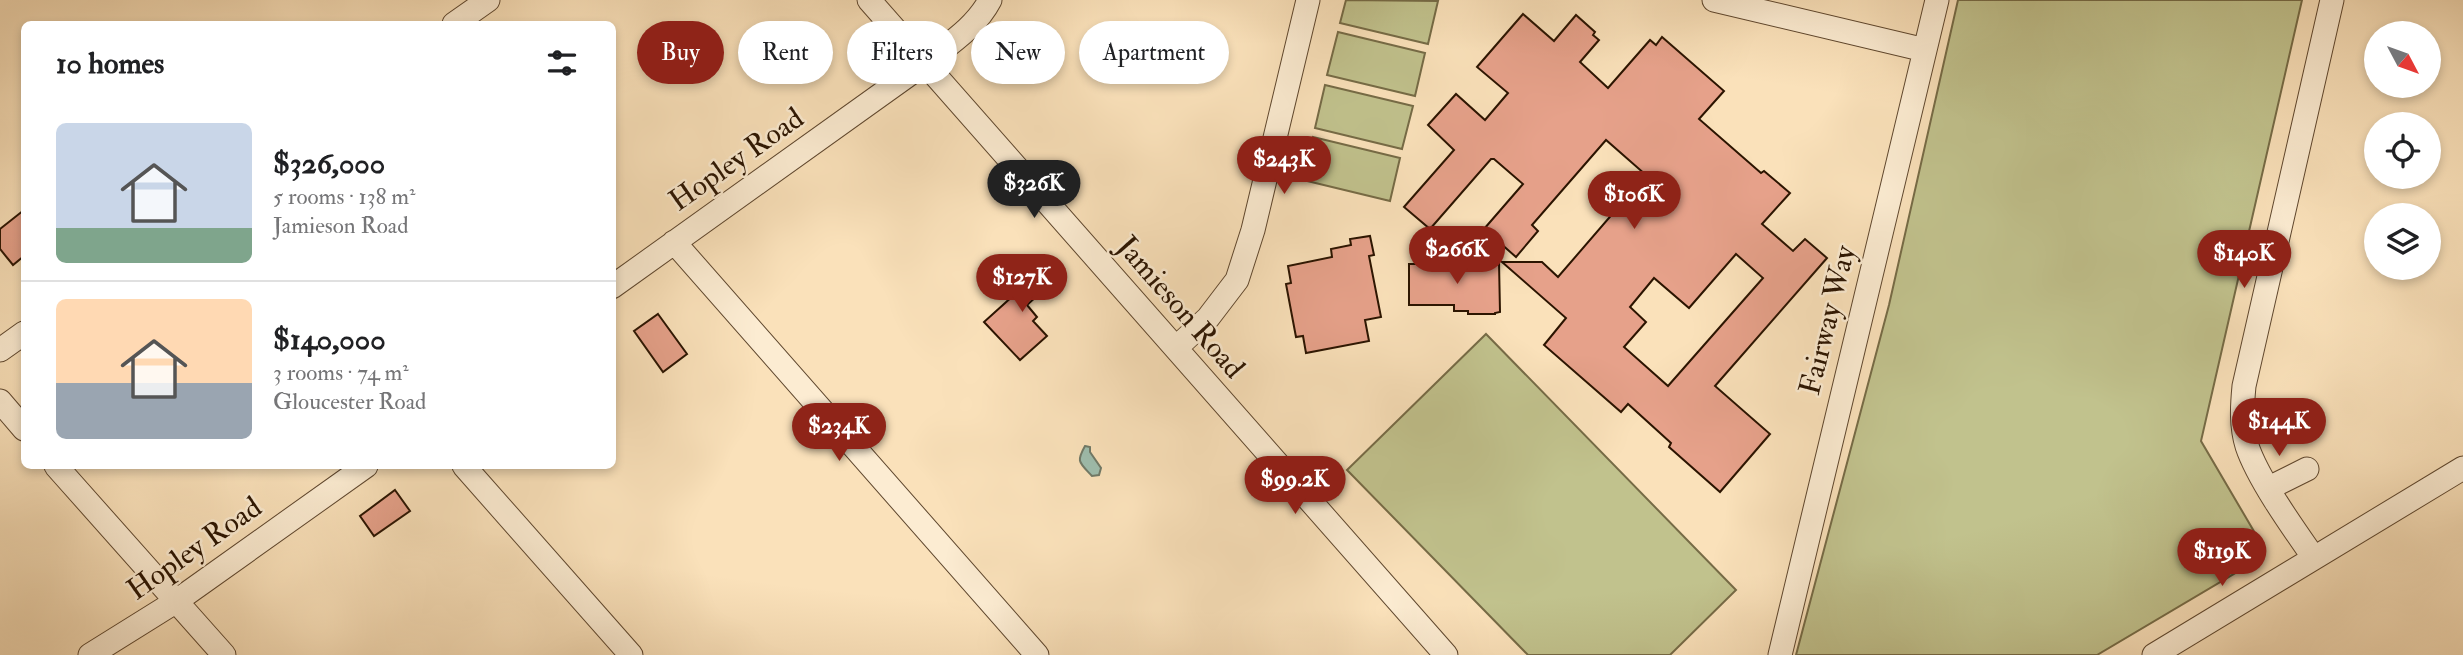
<!DOCTYPE html>
<html lang="en">
<head>
<meta charset="utf-8">
<style>
  :root { --surface:#fff; --page:#f6f6f6; --text:#202124; --muted:#757577; --line:#e0e0e0; --accent:#8f2418 }
  body { margin:0; font-family:"IM FELL Double Pica",serif; background:var(--page); color:var(--text); height:100vh; display:flex; flex-direction:column; font-size:26px; white-space:nowrap }
  * { box-sizing:border-box; margin:0 }
  p { font-size:23px; color:var(--muted) }
  .icon { flex:none; width:38px; height:38px; fill:none; stroke:currentColor; stroke-width:2; stroke-linecap:round; stroke-linejoin:round }
  .map { position:relative; flex:1; overflow:hidden }
  .details { position:absolute; left:21px; top:21px; width:595px; height:448px; display:flex; flex-direction:column; background:var(--surface); border-radius:10px; box-shadow:0 4px 10px #0003 }
  .details>* { flex:none }
  .top-card { position:absolute; left:637px; top:21px; width:665px; height:63px; display:flex; gap:14px }
  .needle { width:46px; rotate:131deg }
  .controls { position:absolute; left:2364px; top:21px; display:grid; gap:14px }
  .controls a { display:grid; place-items:center; width:77px; height:77px; border-radius:50%; background:var(--surface); box-shadow:0 4px 10px #0003; font-size:35px }
  .price { position:absolute; translate:-50% -60px; padding:0 16px; border-radius:24px; background:var(--accent); color:#fff; font-size:23px; line-height:46px; filter:drop-shadow(0 2px 4px #0008) }
  .price::after { content:''; position:absolute; left:50%; top:42px; width:21px; height:16px; margin-left:-10px; background:inherit; clip-path:polygon(0 0,100% 0,50% 100%) }
  .price.on { background:#222; color:#fff }
  ul { padding:0; list-style:none }
  li { display:flex; align-items:center; gap:21px; height:175px; padding:0 35px }
  li+li { border-top:2px solid var(--line) }
  li span { display:grid; place-items:center; flex:none; width:196px; height:140px; border-radius:10px; color:#555 }
  li>.icon { margin-inline-start:auto }
  span .icon { width:84px; height:84px; fill:#fffc; stroke-width:1 }
  li b { font-size:30px }
  h2 { display:flex; justify-content:space-between; align-items:center; height:84px; padding:0 35px; font-size:30px }
  .pill { padding:0 24px; border-radius:32px; background:var(--surface); box-shadow:0 4px 10px #0003; font-size:24px; line-height:63px }
  .pill.on { background:var(--accent); color:#fff }
  .map>svg:first-child { display:block }
  .green { fill:#c1c28d; stroke:#766b46; stroke-width:2 }
  .water { fill:#9ebeae; stroke:#707a68; stroke-width:2 }
  .building { fill:#e6a18a; stroke:#2b1400; stroke-width:2; fill-rule:evenodd }
  .lines { fill:none; stroke-linecap:round; stroke-linejoin:round }
  .minor-casing { stroke:#5f472e; stroke-width:25 }
  .minor { stroke:#fcecd2; stroke-width:23 }
  .labels { text-anchor:middle; stroke-width:5; stroke-linejoin:round; paint-order:stroke }
  .street-label { font-size:30px; fill:#2b1400; stroke:#fcecd2 }
</style>
</head>
<body>
<div class="map">
<svg width="2463" height="655" viewBox="0 0 2463 655">
  <rect width="100%" height="100%" fill="#fae1ba"/>
  <filter id="stains"><feTurbulence type="fractalNoise" baseFrequency=".00286" numOctaves="4"/><feColorMatrix values="0 0 0 0 .2 0 0 0 0 .09 0 0 0 0 .02 0 0 0 .5 -.17"/></filter>
  <radialGradient id="worn" r=".72"><stop offset=".6" stop-color="#630" stop-opacity="0"/><stop offset="1" stop-color="#630" stop-opacity=".3"/></radialGradient>
  <!-- green -->
  <path class="green" d="M1346,0L1438,1L1428,44L1340,23Z
    M1958,0H2302L2201,441L2262,545L2259,559L2097,655H1796L1889,305Z
    M1338,32L1425,53L1415,96L1327,75Z
    M1325,85L1413,106L1402,149L1315,128Z
    M1313,137L1400,158L1390,201L1303,180Z
    M1486,334L1736,590L1670,655H1528L1347,470Z"/>
  <!-- water -->
  <path class="water" d="M1085,446L1090,447V452L1101,468L1099,475L1092,476C1079,462 1076,462 1085,446Z"/>
  <!-- building -->
  <path class="building" d="M1523,14L1554,41L1576,15L1595,32L1593,35L1599,40L1580,62L1608,88L1650,40L1656,45L1662,37L1724,91L1699,119L1761,173L1764,171L1790,193L1762,224L1793,251L1805,239L1827,258L1715,386L1770,434L1720,492L1669,447L1671,443L1628,404L1621,412L1544,345L1566,318L1502,262H1542L1558,277L1646,175L1606,140L1532,225L1538,231L1516,257L1484,229L1523,184L1494,159H1491L1430,229L1404,207L1454,150L1428,125L1456,94L1485,120L1508,93L1477,67ZM1736,254L1763,278L1668,386L1624,347L1646,322L1630,307L1654,278L1689,308Z
    M24,210V256L13,265L0,249V229Z
    M1370,236L1374,255L1369,256L1381,317L1365,320L1369,341L1306,353L1303,336L1296,337L1286,284L1291,283L1288,266L1332,257L1331,249L1351,245L1350,239Z
    M1043,262L1057,278L1027,305L1037,317L1033,321L1047,336L1020,360L984,322L1015,294L1012,290Z
    M1467,262H1499L1500,312L1495,313V314H1468V311H1454V305H1409V264H1470Z
    M658,314L687,354L663,372L634,331Z
    M395,490L410,511L374,536L360,516Z"/>
  <g class="lines">
    <!-- minor casing -->
    <g class="minor-casing">
      <path id="minor" d="M869,0L1446,655
        M1714,0L1925,50
        M454,24L488,0
        M674,242L1037,655
        M612,287L925,63C949,44 976,27 990,0
        M1176,348L1208,318L1237,280L1253,230L1308,0
        M0,350L24,333
        M0,401L24,429
        M56,466L224,655
        M464,466L631,655
        M2269,488L2307,469
        M2314,558C2293,528 2258,479 2247,446C2241,426 2242,407 2244,386L2332,0
        M90,655L175,602L366,466
        M1780,655L1937,0
        M2154,655L2463,468"/>
    </g>
    <!-- minor -->
    <use href="#minor" class="minor"/>
  </g>
  <g class="labels">
    <!-- street labels -->
    <g class="street-label">
      <text transform="translate(736 159) rotate(-35)" y="10">Hopley Road</text>
      <text transform="translate(1181 307) rotate(49)" y="10">Jamieson Road</text>
      <text transform="translate(1827 320) rotate(-76)" y="10">Fairway Way</text>
      <text transform="translate(194 548) rotate(-35)" y="10">Hopley Road</text>
    </g>
  </g>
  <rect width="100%" height="100%" filter="url(#stains)"/>
  <rect width="100%" height="100%" fill="url(#worn)"/>
</svg>
<div class="controls">
<a><svg class="needle" viewBox="-14 -14 28 28"><path d="M0-13l5 13h-10z" fill="#e53935"/><path d="M0 13l5-13h-10z" fill="#757577"/></svg></a>
<a><svg class="icon" aria-label="locate" viewBox="0 0 24 24"><circle cx="12" cy="12" r="6"/><path d="M12 2v4M12 18v4M2 12h4M18 12h4"/></svg></a>
<a><svg class="icon" aria-label="layers" viewBox="0 0 24 24"><path d="M12 4l9 5-9 5-9-5zM3 14l9 5 9-5"/></svg></a>
</div>
<b class="price" style="left:1284px;top:196px">$243K</b>
<b class="price on" style="left:1034px;top:220px">$326K</b>
<b class="price" style="left:1634px;top:231px">$106K</b>
<b class="price" style="left:1457px;top:286px">$266K</b>
<b class="price" style="left:2244px;top:290px">$140K</b>
<b class="price" style="left:1022px;top:314px">$127K</b>
<b class="price" style="left:2279px;top:458px">$144K</b>
<b class="price" style="left:839px;top:463px">$234K</b>
<b class="price" style="left:1295px;top:516px">$99.2K</b>
<b class="price" style="left:2222px;top:588px">$119K</b>
<div class="top-card">
<a class="pill on">Buy</a>
<a class="pill">Rent</a>
<a class="pill">Filters</a>
<a class="pill">New</a>
<a class="pill">Apartment</a>
</div>
<section class="details">
<h2>10 homes<svg class="icon" aria-label="filters" viewBox="0 0 24 24"><path d="M4 7h16M4 17h16"/><circle cx="9" cy="7" r="2"/><circle cx="15" cy="17" r="2"/></svg></h2>
<ul>
<li><span style="background:linear-gradient(#c9d6e8 75%,#7fa58c 0)"><svg class="icon" aria-label="home" viewBox="0 0 24 24"><path d="M3 11l9-7 9 7M6 9v11h12V9"/></svg></span><div><b>$326,000</b><p>5 rooms · 138 m²</p><p>Jamieson Road</p></div></li>
<li><span style="background:linear-gradient(#ffd9b3 60%,#9aa5b1 0)"><svg class="icon" aria-label="home" viewBox="0 0 24 24"><path d="M3 11l9-7 9 7M6 9v11h12V9"/></svg></span><div><b>$140,000</b><p>3 rooms · 74 m²</p><p>Gloucester Road</p></div></li>
</ul>
</section>
</div>
</body>
</html>
